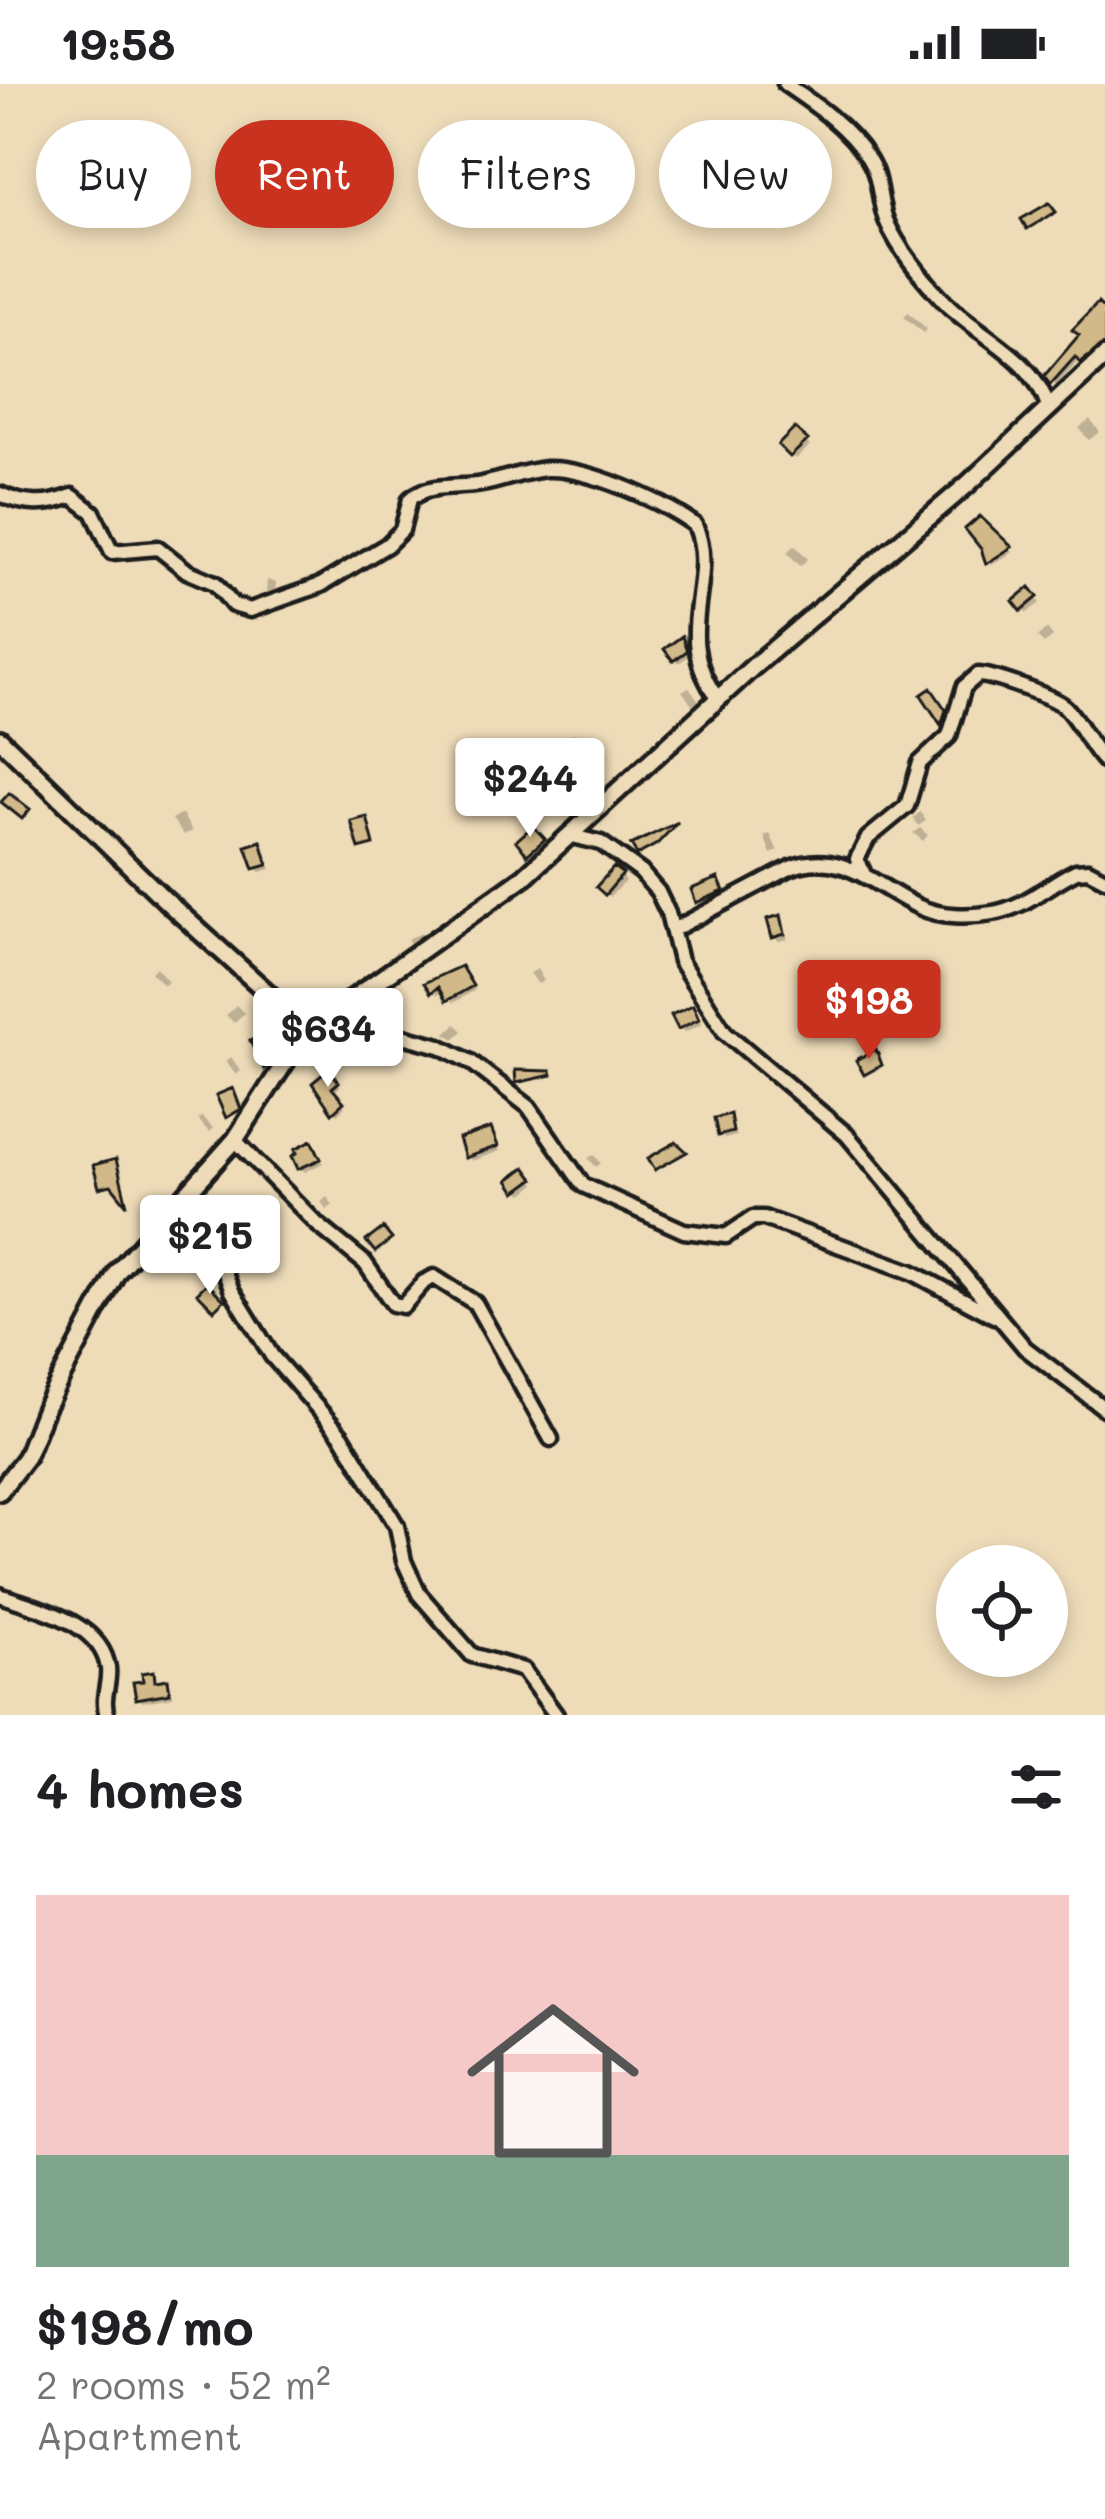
<!DOCTYPE html>
<html lang="en">
<head>
<meta charset="utf-8">
<style>
  :root { --surface:#fff; --page:#f2f2f2; --text:#202124; --muted:#757577; --accent:#c8321e }
  body { margin:0; font-family:Mali,sans-serif; background:var(--page); color:var(--text); height:100vh; display:flex; flex-direction:column; font-size:45px; white-space:nowrap }
  * { box-sizing:border-box; margin:0 }
  p { font-size:39px; color:var(--muted) }
  .icon { flex:none; width:66px; height:66px; fill:none; stroke:currentColor; stroke-width:2; stroke-linecap:round; stroke-linejoin:round }
  .map { position:relative; height:1631px; overflow:hidden }
  .side { display:flex; flex-direction:column; background:var(--surface); flex:1 }
  .side>* { flex:none }
  .top-card { position:absolute; left:36px; top:36px; width:1035px; height:108px; display:flex; gap:24px }
  .fabs { position:absolute; left:936px; top:1461px; display:grid; gap:24px }
  .fabs a { display:grid; place-items:center; width:132px; height:132px; border-radius:50%; background:var(--surface); box-shadow:0 6px 18px #0003; font-size:60px }
  .price { position:absolute; translate:-50% -102px; padding:0 27px; border-radius:12px; background:#fff; color:#222; font-size:39px; line-height:78px; filter:drop-shadow(0 3px 6px #0008) }
  .price::after { content:''; position:absolute; left:50%; top:72px; width:36px; height:27px; margin-left:-18px; background:inherit; clip-path:polygon(0 0,100% 0,50% 100%) }
  .price.selected { background:var(--accent); color:#fff }
  ul { padding:0; list-style:none }
  li { display:grid; align-content:center; gap:24px; height:636px; padding:0 36px }
  li span { display:grid; place-items:center; height:372px; border-radius:0px; color:#555 }
  li>.icon { margin-inline-start:auto }
  span .icon { width:216px; height:216px; fill:#fffc; stroke-width:1 }
  li b { font-size:51px }
  h2 { display:flex; justify-content:space-between; align-items:center; height:144px; padding:0 36px; font-size:51px }
  .chip { padding:0 42px; border-radius:54px; background:var(--surface); box-shadow:0 6px 18px #0003; font-size:42px; line-height:108px }
  .chip.selected { background:var(--accent); color:#fff }
  .status { display:flex; justify-content:space-between; align-items:center; height:84px; padding:0 60px; background:var(--surface); direction:ltr }
  .status svg { height:33px; fill:currentColor }
  .map>svg:first-child { display:block }
  .shadow { fill:#0003 }
  .building { fill:#d2b989; stroke:#1c1c1c; stroke-width:3 }
  .lines { fill:none; stroke-linecap:round; stroke-linejoin:round }
  .minor-casing { stroke:#1c1c1c; stroke-width:21 }
  .tertiary-casing { stroke:#1c1c1c; stroke-width:24 }
  .minor { stroke:#eedcb9; stroke-width:12 }
  .tertiary { stroke:#eedcb9; stroke-width:15 }
</style>
</head>
<body>
<div class="status"><b>19:58</b><svg viewBox="0 0 49 12"><path d="M0 12V9h3v3zM5 12V6h3v6zM10 12V3h3v9zM15 12V0h3v12zM26 1h20v11H26zM47 4h2v5h-2z"/></svg></div>
<div class="map">
<svg width="1105" height="1631" viewBox="0 0 1105 1631">
  <rect width="100%" height="100%" fill="#eedcb9"/>
  <filter id="ink" filterUnits="userSpaceOnUse"><feTurbulence type="fractalNoise" baseFrequency=".00833" numOctaves="2"/><feDisplacementMap in="SourceGraphic" scale="24" xChannelSelector="R" yChannelSelector="G"/><feConvolveMatrix kernelMatrix="1 2 1 2 8 2 1 2 1" color-interpolation-filters="sRGB"/></filter>
  <g filter="url(#ink)">
    <!-- shadow -->
    <path class="shadow" d="M908,228L927,245L924,249L904,233Z
      M1105,228V264L1086,280L1081,274L1056,302L1048,292Z
      M1090,336L1100,348L1089,356L1079,344Z
      M795,348L810,362L796,375L782,361Z
      M980,436L1013,468L992,481L989,478Z
      M795,461L808,475L800,482L787,468Z
      M267,496L276,499L275,507L266,508Z
      M1030,507L1040,519L1027,529L1017,517Z
      M1047,545L1053,553L1044,560L1037,553Z
      M682,556L689,572L679,579L675,575Z
      M689,603L699,617L692,621L682,607Z
      M920,728L926,737L918,742L913,734Z
      M182,730L192,747L183,751L172,735Z
      M920,744L928,751L923,757L913,749Z
      M533,746L547,761L533,773L520,758Z
      M770,750L778,767L771,770L764,752Z
      M260,761L271,785L261,788L256,784Z
      M614,787L625,797L610,813L600,803Z
      M780,834L788,855L779,857L774,853Z
      M422,849L426,855L413,864L407,855Z
      M156,883L168,897L163,901L151,888Z
      M537,885L544,897L538,900L530,889Z
      M464,890L475,906L453,919L443,906L437,911L428,900Z
      M236,921L244,929L234,939L226,931Z
      M697,929L701,940L685,948L680,943Z
      M456,940L463,947L454,955L446,949Z
      M231,973L241,987L236,991L225,977Z
      M329,989L340,1002L333,1009L345,1023L337,1030L327,1019Z
      M202,1033L213,1044L209,1048L197,1035Z
      M729,1033L736,1052L725,1055L721,1050Z
      M490,1047L500,1067L472,1077L468,1073Z
      M316,1065L323,1079L305,1088L301,1084Z
      M594,1071L601,1079L596,1083L588,1074Z
      M529,1091L536,1100L523,1110L518,1106Z
      M327,1113L333,1121L327,1126L321,1118Z
      M153,1591L158,1600L167,1598L171,1603L173,1613L143,1618L139,1614Z"/>
    <!-- building -->
    <path class="building" d="M1049,119L1056,128L1027,145L1021,135Z
      M1098,219L1105,226V260L1080,279L1075,273L1050,301L1044,292L1079,251L1072,246Z
      M795,344L808,356L790,373L778,361Z
      M980,432L1012,463L986,480L981,465L965,445Z
      M1030,503L1038,513L1021,527L1013,517Z
      M682,552L687,567L673,577L664,565Z
      M931,604L946,626L941,641L921,611Z
      M574,651L540,694L525,681Z
      M9,709L30,725L22,735L1,718Z
      M367,733L374,761L359,765L351,737Z
      M678,738L657,760L637,771L631,761Z
      M533,742L545,755L527,771L516,757Z
      M261,757L268,781L254,785L246,762Z
      M614,783L623,790L605,811L596,803Z
      M718,794L724,807L696,819L691,805Z
      M781,831L785,850L772,854L767,835Z
      M461,882L473,902L446,917L438,903L431,909L424,899Z
      M693,921L699,935L678,945L671,931Z
      M278,938L288,949L272,960L277,969L264,985L250,957L274,945L272,943Z
      M876,965L882,981L864,991L856,976Z
      M329,985L339,998L332,1004L344,1018L332,1029L312,999Z
      M515,986L551,987L552,991L516,999Z
      M233,1004L241,1025L226,1034L216,1011Z
      M730,1030L733,1048L718,1052L714,1034Z
      M491,1044L498,1062L465,1074L459,1055Z
      M312,1056L321,1075L298,1085L292,1072L297,1069L295,1065Z
      M676,1058L687,1068L655,1086L648,1074Z
      M116,1075L127,1121L111,1101L99,1104L93,1081Z
      M525,1083L534,1095L516,1108L508,1096Z
      M383,1144L392,1155L375,1168L366,1157Z
      M207,1199L224,1216L214,1226L197,1209Z
      M154,1587L155,1597L168,1595L170,1609L136,1615L133,1598L143,1597L142,1589Z"/>
    <g class="lines">
      <!-- minor casing -->
      <g class="minor-casing">
        <path id="minor" d="M785,0C816,21 847,42 868,74C881,94 878,114 886,136C898,165 924,196 946,219C981,254 1032,272 1048,322
          M0,410C26,422 46,422 72,412L93,428L112,468L158,464L187,487L215,499L233,521L250,526L321,501L387,461L402,446L410,415C430,398 458,405 482,400C504,396 524,387 546,385C587,383 662,417 695,441C720,496 669,549 718,615
          M568,751L601,759L641,788L658,808L668,829L680,877L725,948L847,1051L1025,1264L1105,1325
          M863,788L857,775L868,754L907,722L920,679L949,652L964,603L978,591C992,591 1056,613 1066,624C1081,640 1089,662 1105,678
          M673,846L790,784C841,763 876,803 919,823C940,833 970,833 993,829C1026,823 1047,801 1076,787L1088,786L1105,795
          M304,949L403,952L440,962L471,978L529,1023L583,1101L684,1147L726,1152L753,1134H764L912,1188L994,1232
          M235,1056L317,1140L365,1179L393,1220L403,1222L424,1198L434,1193L475,1219L551,1355
          M170,1133L215,1163L232,1207L272,1272L342,1352L397,1442L404,1477L419,1510L472,1571L523,1586L556,1631
          M0,1511C35,1524 101,1537 108,1584C110,1600 101,1614 107,1631"/>
      </g>
      <!-- tertiary casing -->
      <g class="tertiary-casing">
        <path id="tertiary" d="M0,655L166,817L269,910L304,949
          M0,1407L26,1373L45,1324L117,1188L235,1056L304,949L524,793L754,582L968,400L1105,272"/>
      </g>
      <!-- minor -->
      <use href="#minor" class="minor"/>
      <!-- tertiary -->
      <use href="#tertiary" class="tertiary"/>
    </g>
  </g>
</svg>
<div class="fabs">
<a><svg class="icon" aria-label="locate" viewBox="0 0 24 24"><circle cx="12" cy="12" r="6"/><path d="M12 2v4M12 18v4M2 12h4M18 12h4"/></svg></a>
</div>
<b class="price" style="left:530px;top:756px">$244</b>
<b class="price selected" style="left:869px;top:978px">$198</b>
<b class="price" style="left:328px;top:1006px">$634</b>
<b class="price" style="left:210px;top:1213px">$215</b>
<div class="top-card">
<a class="chip">Buy</a>
<a class="chip selected">Rent</a>
<a class="chip">Filters</a>
<a class="chip">New</a>
</div>
</div>
<section class="side">
<h2>4 homes<svg class="icon" aria-label="filters" viewBox="0 0 24 24"><path d="M4 7h16M4 17h16"/><circle cx="9" cy="7" r="2"/><circle cx="15" cy="17" r="2"/></svg></h2>
<ul>
<li><span style="background:linear-gradient(#f6c9c9 70%,#7fa58c 0)"><svg class="icon" aria-label="home" viewBox="0 0 24 24"><path d="M3 11l9-7 9 7M6 9v11h12V9"/></svg></span><div><b>$198/mo</b><p>2 rooms · 52 m²</p><p>Apartment</p></div></li>
</ul>
</section>
</body>
</html>
